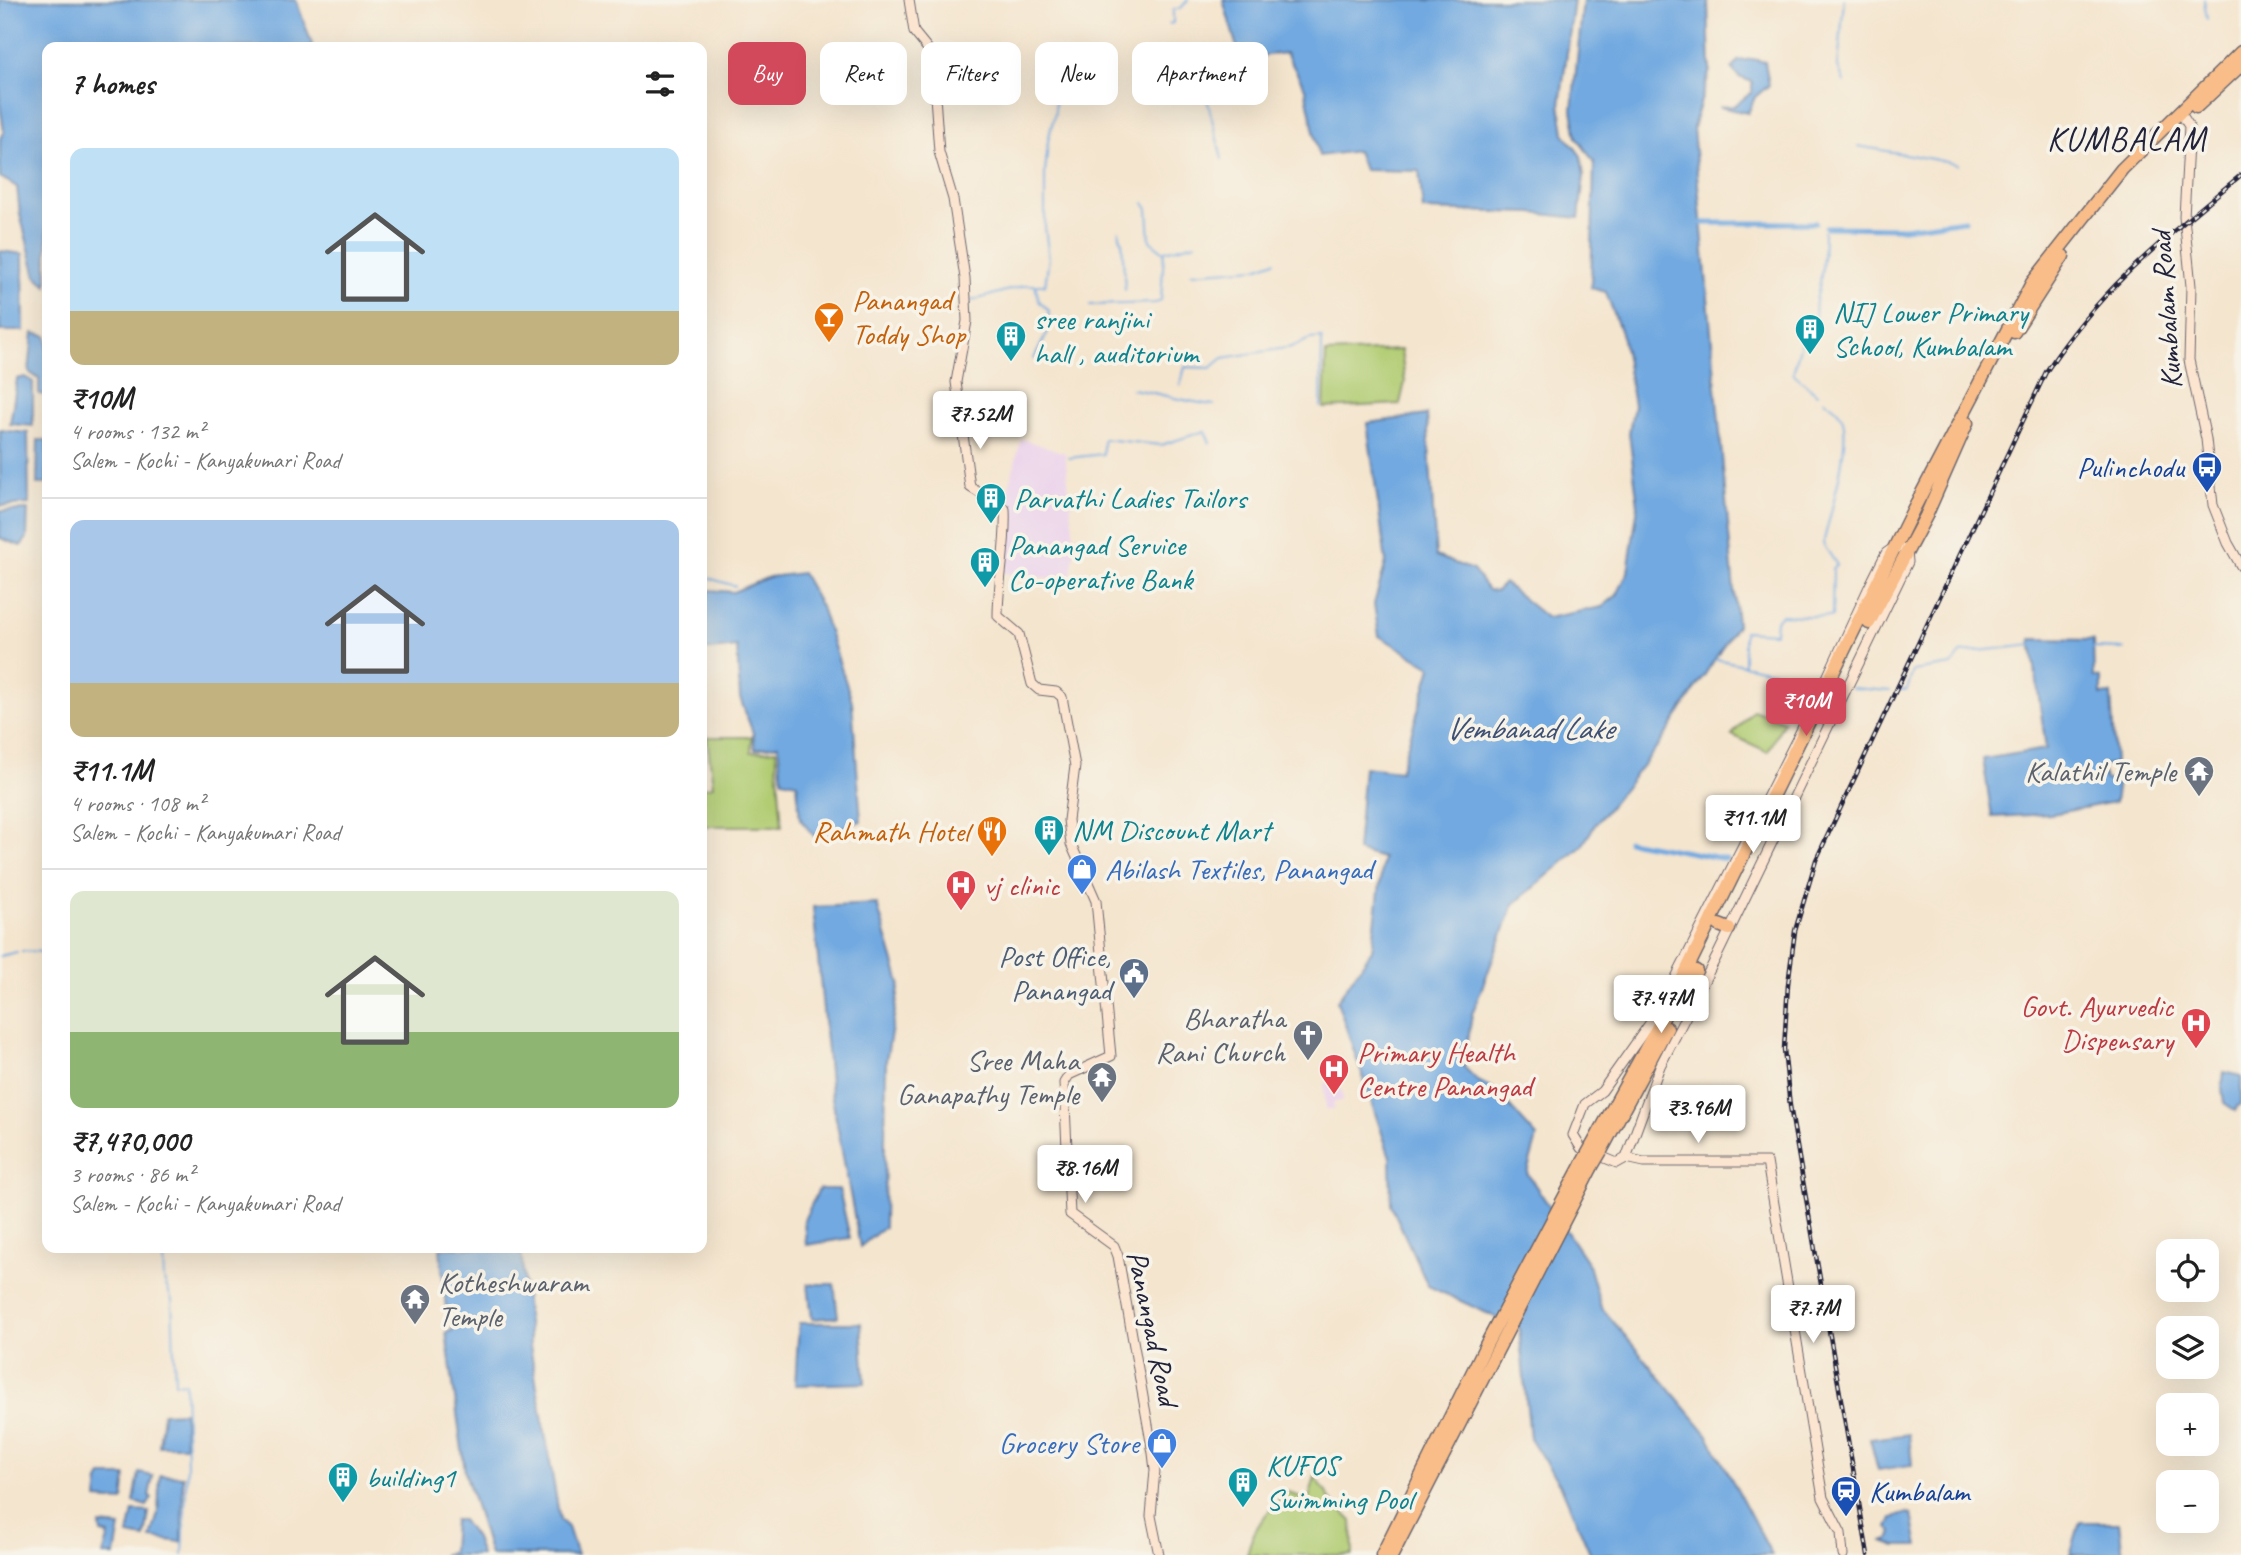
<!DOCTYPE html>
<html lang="en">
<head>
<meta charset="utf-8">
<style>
  :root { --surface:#fff; --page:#f2f2f2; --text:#222; --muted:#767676; --line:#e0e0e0; --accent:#d1495b }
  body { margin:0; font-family:Caveat,sans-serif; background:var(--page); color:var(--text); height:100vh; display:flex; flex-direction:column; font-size:26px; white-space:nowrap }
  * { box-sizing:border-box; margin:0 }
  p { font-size:23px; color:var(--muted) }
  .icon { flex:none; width:38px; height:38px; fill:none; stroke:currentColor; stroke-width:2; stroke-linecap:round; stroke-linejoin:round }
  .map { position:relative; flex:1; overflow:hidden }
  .details { position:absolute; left:42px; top:42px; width:665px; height:1211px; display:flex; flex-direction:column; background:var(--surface); border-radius:14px; box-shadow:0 7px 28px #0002 }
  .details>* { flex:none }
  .banner { position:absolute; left:728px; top:42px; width:665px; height:63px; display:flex; gap:14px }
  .tools { position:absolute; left:2156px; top:1239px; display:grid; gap:14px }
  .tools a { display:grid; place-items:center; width:63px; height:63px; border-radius:14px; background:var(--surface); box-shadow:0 7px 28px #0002; font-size:35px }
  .price { position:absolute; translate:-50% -60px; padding:0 16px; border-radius:7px; background:#fff; color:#222; font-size:23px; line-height:46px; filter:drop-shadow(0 2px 4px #0008) }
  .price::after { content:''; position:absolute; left:50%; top:42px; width:21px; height:16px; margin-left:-10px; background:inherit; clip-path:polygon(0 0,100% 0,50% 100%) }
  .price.on { background:var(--accent); color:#fff }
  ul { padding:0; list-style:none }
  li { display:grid; align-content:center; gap:14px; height:371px; padding:0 28px }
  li+li { border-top:2px solid var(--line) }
  li span { display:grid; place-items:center; height:217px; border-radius:14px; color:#555 }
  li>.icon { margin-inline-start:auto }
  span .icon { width:126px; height:126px; fill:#fffc; stroke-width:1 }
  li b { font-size:30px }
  h2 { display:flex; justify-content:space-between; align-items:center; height:84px; padding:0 28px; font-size:30px }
  .chip { padding:0 24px; border-radius:14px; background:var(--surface); box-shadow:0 7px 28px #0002; font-size:24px; line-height:63px }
  .chip.on { background:var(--accent); color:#fff }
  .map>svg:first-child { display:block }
  .built { fill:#ebd1ec }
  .green { fill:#b1cc72; stroke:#6a7756; stroke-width:2 }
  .water { fill:#71a9e0; stroke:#4a668e; stroke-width:2 }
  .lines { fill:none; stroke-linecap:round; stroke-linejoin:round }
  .stream { stroke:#71a9e0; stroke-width:2 }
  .canal { stroke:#71a9e0; stroke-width:5 }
  .secondary-casing { stroke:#6c666e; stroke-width:11 }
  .highway-casing { stroke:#6c666e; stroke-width:15 }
  .secondary { stroke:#fce5d0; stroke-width:9 }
  .highway { stroke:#f8bd89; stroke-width:12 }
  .rail-casing { stroke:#22223b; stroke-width:4.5 }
  .rail { stroke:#f7f3e8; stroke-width:2; stroke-dasharray:5; stroke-linecap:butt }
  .highway-bridge-casing { stroke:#6c666e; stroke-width:15; stroke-linecap:butt }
  .highway-bridge { stroke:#f8bd89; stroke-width:12 }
  .labels { text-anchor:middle; stroke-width:7; stroke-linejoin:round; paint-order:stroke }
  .food-label { font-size:30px; fill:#c56008; stroke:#f7f3e8; text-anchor:start }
  .street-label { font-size:30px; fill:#22223b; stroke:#f7f3e8 }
  .culture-label { font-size:30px; fill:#0d838f; stroke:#f7f3e8; text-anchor:start }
  .transit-label { font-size:30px; fill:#164399; stroke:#f7f3e8; text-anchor:end }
  .worship-label { font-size:30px; fill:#5b616d; stroke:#f7f3e8; text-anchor:end }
  .shop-label { font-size:30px; fill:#366cbe; stroke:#f7f3e8; text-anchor:start }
  .health-label { font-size:30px; fill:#be3a42; stroke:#f7f3e8; text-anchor:start }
  .service-label { font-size:30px; fill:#4e5e75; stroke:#f7f3e8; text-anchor:end }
  .water-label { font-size:32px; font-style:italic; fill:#3e5175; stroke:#f7f3e8 }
  .quarter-label { font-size:33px; letter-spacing:2px; fill:#22223b; stroke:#f7f3e8 }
</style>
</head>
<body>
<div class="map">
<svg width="2241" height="1555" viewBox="0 0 2241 1555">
  <rect width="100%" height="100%" fill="#f7f3e8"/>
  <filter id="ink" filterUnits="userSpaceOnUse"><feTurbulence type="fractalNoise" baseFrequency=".0143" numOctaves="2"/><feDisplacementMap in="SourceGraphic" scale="14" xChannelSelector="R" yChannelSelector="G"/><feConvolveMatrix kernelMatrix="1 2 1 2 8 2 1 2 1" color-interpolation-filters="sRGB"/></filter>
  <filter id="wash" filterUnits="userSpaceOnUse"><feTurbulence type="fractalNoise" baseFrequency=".00686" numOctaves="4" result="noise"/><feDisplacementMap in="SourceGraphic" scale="28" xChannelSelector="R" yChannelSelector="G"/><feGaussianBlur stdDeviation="1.57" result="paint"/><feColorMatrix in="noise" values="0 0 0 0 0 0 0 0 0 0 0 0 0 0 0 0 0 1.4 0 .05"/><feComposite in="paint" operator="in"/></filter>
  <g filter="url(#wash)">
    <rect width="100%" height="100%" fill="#f4e5ce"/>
    <!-- built -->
    <path class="built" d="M1021,439L1065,453L1075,549L1070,580L1004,573L1008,506L1005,503Z
      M1324,1083H1332L1333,1090H1342L1343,1101L1333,1102L1334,1109H1326Z"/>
    <!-- green -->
    <path class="green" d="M1401,350L1405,382L1400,404L1324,408L1326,353Z
      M1753,710L1784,721L1768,752L1732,735Z
      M707,737H752L751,752L776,750L782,826H702V788L713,786Z
      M1315,1476L1333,1503L1352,1521L1353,1555H1247C1252,1528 1268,1510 1288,1492L1308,1502Z"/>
    <!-- water -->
    <path class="water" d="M0,0H296L313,47H47V286L36,276L20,214L17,187L0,177V139L4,132L0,105Z
      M1223,0H1574L1560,105L1564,133L1581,156L1584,176L1579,218L1532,213L1423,210L1419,171L1364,170L1357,151L1319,156L1305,88L1286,53L1240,58Z
      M1583,0H1708L1710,70L1693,128L1737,625L1659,745L1595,825L1582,846L1514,904L1472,1014L1464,1067L1478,1081L1494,1089L1537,1137L1527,1173L1589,1265L1601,1307L1708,1435L1772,1555H1591L1563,1490L1530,1438L1519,1328L1428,1286L1391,1205L1390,1157L1337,1001L1372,950L1383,858L1357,851L1364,767L1400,771L1431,667L1379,636L1374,604L1386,562L1367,423L1427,415L1436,556L1473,570L1488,590L1496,591L1504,583L1547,618L1602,607L1617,595L1628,572L1638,506L1629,433L1634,406L1623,339L1606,292L1591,288L1594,162L1577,138L1572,110Z
      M1753,59L1765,62L1769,85L1755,97L1748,113L1719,107L1734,106L1752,92V82L1739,77L1732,69L1738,61Z
      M0,251L23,254L24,331H0Z
      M33,333L47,336V395L39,394V379L29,372Z
      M25,377L33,382V426L10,424L17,379Z
      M0,430L28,433L29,504L0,506Z
      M38,440H47V484H37Z
      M28,510L27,538L21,546L0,538V511Z
      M802,573L821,607L852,701L861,821L815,837L800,819L797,783L782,780L778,745L755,749L753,733L740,698L737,647L702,651V593L710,590L733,592L769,577Z
      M2031,639L2093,640L2094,677L2101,678V695L2111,694L2115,763L2102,766L2105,780L2118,781L2115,802L2052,814L1992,817L1983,759L2046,749Z
      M877,904L900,983L886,1061L884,1227L860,1247L831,1092L813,907Z
      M2224,1072L2241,1076V1105L2237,1106L2236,1111L2224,1103L2222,1088Z
      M819,1189H839L850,1238L806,1245L804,1220Z
      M440,1248H521L530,1346L560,1520L568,1527L577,1555H490L465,1472L446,1332L452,1331L454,1316L446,1309Z
      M808,1284H834L838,1317L812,1319Z
      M799,1323H861L865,1383L795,1385Z
      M184,1412L185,1446H159L163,1413Z
      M1909,1434L1912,1465L1878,1470L1870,1439Z
      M139,1473L153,1476L149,1496L152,1498L147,1506L134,1502Z
      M160,1475L183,1476L182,1542L151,1538L158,1513Z
      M102,1476H126L123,1501L97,1499L99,1481Z
      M133,1511L149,1512L145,1538L128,1535Z
      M1908,1513L1912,1514L1918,1546H1896L1883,1541L1891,1538L1893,1531L1888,1528L1892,1518Z
      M454,1520H462L475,1538L481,1555H443L452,1551Z
      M2080,1522H2119L2123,1555H2070Z
      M100,1525L120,1527L115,1555H103L109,1535L101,1533Z"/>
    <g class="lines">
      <!-- stream -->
      <path class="stream" d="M2204,0L2207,19
        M1168,24L1173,23V10L1181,8L1188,0
        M1844,82L1838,67L1844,0
        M1206,84V95L1222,159
        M1858,146C1873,149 1951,161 1958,165
        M1119,231L1121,240
        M1122,240L1125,290
        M1165,251L1196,243
        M1191,273L1256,268L1275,261
        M971,301L1026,285H1045L1049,258L1045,228V173L1048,141L1055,112L1056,81L1068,77
        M1090,305L1156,303L1161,300L1164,252L1150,241L1148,209L1144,203
        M1808,338C1819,326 1813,310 1817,296C1823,274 1824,254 1824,231
        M1801,344L1793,373L1817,394
        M1034,359L1046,335L1049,311L1039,301L1035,285
        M1180,386L1185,367L1211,368L1223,358L1292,347L1310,339L1322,338L1321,407
        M1132,389C1160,393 1185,402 1214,405
        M1069,458L1103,454V439L1161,445L1205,431L1210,443
        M702,576L735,586
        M2093,648L2124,649
        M1716,659L1818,681
        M1744,666V631L1775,633L1776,620L1781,615L1832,617L1833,569L1837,565L1823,544C1830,515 1850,447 1843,420C1840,410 1831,405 1824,400
        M1852,688L1890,691
        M1898,690H1907L1913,671L1952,665L1961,653L2032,645
        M22,951L47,952
        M0,956L17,952
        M180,1248L179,1256L163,1254L164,1280L172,1300L175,1383H185L187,1465L183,1555"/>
      <!-- canal -->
      <path class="canal" d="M1696,223H1815
        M1826,227L1904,228L1965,220
        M1628,841L1726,859"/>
    </g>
  </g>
  <g filter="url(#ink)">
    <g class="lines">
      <!-- secondary casing -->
      <g class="secondary-casing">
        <path id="secondary" d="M909,0L914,32L932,54L939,152L953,199L965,278L967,321L956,382L970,487L1005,509C1007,545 998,580 998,616L1019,634L1032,684L1039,690L1056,692L1062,697L1075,766L1068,820L1071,844L1096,901L1111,1056L1069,1075L1064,1083L1070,1214L1114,1246L1118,1256L1153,1453L1155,1470L1151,1516L1159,1555
          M2184,118L2189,126L2184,217L2191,286L2189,360L2206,439L2213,505L2228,543L2241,566
          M1896,546L1907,551L1908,562L1717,956L1660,1066L1626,1158L1617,1163L1581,1148L1573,1135L1585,1104L1602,1091L1660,1009L1817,699L1869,587L1886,553Z
          M1626,1158L1644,1162H1767L1823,1498L1841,1533L1843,1555"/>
      </g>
      <!-- highway casing -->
      <g class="highway-casing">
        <path id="highway" d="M2196,107L2241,65
          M2014,332L2063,256
          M1869,623L1926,516L1967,423
          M1719,925L1729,929
          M1675,1011L1696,971
          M1592,1146L1665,1014L1913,510L2032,283L2122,169L2241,52
          M1601,1151L1667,1028
          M1382,1555L1486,1345L1582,1164
          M1392,1555L1591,1168"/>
      </g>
      <!-- secondary -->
      <use href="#secondary" class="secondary"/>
      <!-- highway -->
      <use href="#highway" class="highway"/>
      <!-- rail casing -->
      <g class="rail-casing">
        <path id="rail" d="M1868,1555L1790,1106L1784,1049L1788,984L1795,931L1816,860L2046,372C2100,288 2165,238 2241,175"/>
      </g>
      <!-- rail -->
      <use href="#rail" class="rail"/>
      <!-- highway-bridge casing -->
      <g class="highway-bridge-casing">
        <path id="highway-bridge" d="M1582,1164L1592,1146
          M1591,1168L1601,1151"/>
      </g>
      <!-- highway-bridge -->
      <use href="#highway-bridge" class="highway-bridge"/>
    </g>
  </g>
  <!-- icons -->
  <defs>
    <g id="bar-pin" transform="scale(1.575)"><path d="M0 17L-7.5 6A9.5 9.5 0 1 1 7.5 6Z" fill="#e8710a" stroke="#f7f3e8"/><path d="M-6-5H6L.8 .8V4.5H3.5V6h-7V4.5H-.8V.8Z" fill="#fff"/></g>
    <g id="building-pin" transform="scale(1.575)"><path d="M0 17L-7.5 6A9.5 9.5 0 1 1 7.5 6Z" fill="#0f9aa8" stroke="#f7f3e8"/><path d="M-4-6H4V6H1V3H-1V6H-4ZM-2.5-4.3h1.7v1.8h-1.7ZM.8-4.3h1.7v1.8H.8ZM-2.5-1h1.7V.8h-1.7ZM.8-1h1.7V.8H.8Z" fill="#fff"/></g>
    <g id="bus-pin" transform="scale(1.575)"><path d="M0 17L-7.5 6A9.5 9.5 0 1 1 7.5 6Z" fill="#1a4fb4" stroke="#f7f3e8"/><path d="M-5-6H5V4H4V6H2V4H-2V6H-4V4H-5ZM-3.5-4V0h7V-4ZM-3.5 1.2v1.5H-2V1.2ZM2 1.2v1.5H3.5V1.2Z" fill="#fff"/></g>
    <g id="temple-pin" transform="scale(1.575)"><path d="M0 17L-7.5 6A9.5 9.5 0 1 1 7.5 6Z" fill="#6b7280" stroke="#f7f3e8"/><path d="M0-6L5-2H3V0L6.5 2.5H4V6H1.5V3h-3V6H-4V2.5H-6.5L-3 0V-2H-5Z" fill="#fff"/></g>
    <g id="restaurant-pin" transform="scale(1.575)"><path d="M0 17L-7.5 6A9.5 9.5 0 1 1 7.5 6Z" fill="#e8710a" stroke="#f7f3e8"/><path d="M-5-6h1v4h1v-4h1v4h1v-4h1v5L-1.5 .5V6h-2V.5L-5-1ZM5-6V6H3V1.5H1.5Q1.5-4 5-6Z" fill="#fff"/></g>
    <g id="shop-pin" transform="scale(1.575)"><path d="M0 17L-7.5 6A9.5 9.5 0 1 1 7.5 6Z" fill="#3f7fe0" stroke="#f7f3e8"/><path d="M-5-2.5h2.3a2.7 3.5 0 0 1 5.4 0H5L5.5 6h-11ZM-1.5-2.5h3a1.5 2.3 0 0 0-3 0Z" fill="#fff"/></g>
    <g id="hospital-pin" transform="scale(1.575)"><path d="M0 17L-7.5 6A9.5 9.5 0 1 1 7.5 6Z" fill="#e0444e" stroke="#f7f3e8"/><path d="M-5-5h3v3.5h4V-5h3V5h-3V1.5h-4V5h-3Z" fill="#fff"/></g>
    <g id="civic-pin" transform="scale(1.575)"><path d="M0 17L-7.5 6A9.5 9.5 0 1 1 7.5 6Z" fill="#5c6f8a" stroke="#f7f3e8"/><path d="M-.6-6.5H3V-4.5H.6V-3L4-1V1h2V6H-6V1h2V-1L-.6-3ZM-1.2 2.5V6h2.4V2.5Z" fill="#fff"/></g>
    <g id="church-pin" transform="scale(1.575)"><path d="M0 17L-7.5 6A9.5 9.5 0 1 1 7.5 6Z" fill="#6b7280" stroke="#f7f3e8"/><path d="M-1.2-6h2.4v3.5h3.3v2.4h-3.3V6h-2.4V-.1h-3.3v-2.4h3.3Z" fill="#fff"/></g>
    <g id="station-pin" transform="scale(1.575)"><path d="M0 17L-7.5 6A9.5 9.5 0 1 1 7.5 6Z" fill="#1a4fb4" stroke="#f7f3e8"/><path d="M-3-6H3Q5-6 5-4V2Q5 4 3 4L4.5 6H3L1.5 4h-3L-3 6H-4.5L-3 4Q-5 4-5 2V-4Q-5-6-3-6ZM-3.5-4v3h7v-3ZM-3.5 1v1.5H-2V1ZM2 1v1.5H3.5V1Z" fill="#fff"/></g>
  </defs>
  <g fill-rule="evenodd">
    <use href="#bar-pin" x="829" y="317"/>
    <use href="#building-pin" x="1810" y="329"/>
    <use href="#building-pin" x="1011" y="336"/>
    <use href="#bus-pin" x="2207" y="467"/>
    <use href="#building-pin" x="991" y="498"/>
    <use href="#building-pin" x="985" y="562"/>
    <use href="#temple-pin" x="2199" y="771"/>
    <use href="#building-pin" x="1049" y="830"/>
    <use href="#restaurant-pin" x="992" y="831"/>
    <use href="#shop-pin" x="1082" y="869"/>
    <use href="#hospital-pin" x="961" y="885"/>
    <use href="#civic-pin" x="1134" y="973"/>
    <use href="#hospital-pin" x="2196" y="1023"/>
    <use href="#church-pin" x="1308" y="1035"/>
    <use href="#hospital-pin" x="1334" y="1069"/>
    <use href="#temple-pin" x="1102" y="1077"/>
    <use href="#temple-pin" x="415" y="1299"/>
    <use href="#shop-pin" x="1162" y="1443"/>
    <use href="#building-pin" x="343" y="1477"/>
    <use href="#building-pin" x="1243" y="1482"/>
    <use href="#station-pin" x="1846" y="1491"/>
  </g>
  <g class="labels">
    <!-- food labels -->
    <g class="food-label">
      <text x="852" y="310">Panangad<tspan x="852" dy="34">Toddy Shop</tspan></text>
      <text x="969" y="841" text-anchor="end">Rahmath Hotel</text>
    </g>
    <!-- street labels -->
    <g class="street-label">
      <text transform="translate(2166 310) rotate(-94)" y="10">Kumbalam Road</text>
      <text transform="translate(1153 1328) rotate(78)" y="10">Panangad Road</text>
    </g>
    <!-- culture labels -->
    <g class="culture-label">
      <text x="1833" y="322">NIJ Lower Primary<tspan x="1833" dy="34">School, Kumbalam</tspan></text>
      <text x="1034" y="329">sree ranjini<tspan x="1034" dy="34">hall , auditorium</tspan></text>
      <text x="1014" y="508">Parvathi Ladies Tailors</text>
      <text x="1008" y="555">Panangad Service<tspan x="1008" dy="34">Co-operative Bank</tspan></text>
      <text x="1072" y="840">NM Discount Mart</text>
      <text x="1266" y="1475">KUFOS<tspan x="1266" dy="34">Swimming Pool</tspan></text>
      <text x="366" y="1487">building1</text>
    </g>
    <!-- transit labels -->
    <g class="transit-label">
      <text x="2184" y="477">Pulinchodu</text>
      <text x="1869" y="1501" text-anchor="start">Kumbalam</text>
    </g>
    <!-- worship labels -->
    <g class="worship-label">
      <text x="2176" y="781">Kalathil Temple</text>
      <text x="1285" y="1028">Bharatha<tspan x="1285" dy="34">Rani Church</tspan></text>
      <text x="1079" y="1070">Sree Maha<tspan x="1079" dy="34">Ganapathy Temple</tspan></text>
      <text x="438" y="1292" text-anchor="start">Kotheshwaram<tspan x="438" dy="34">Temple</tspan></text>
    </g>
    <!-- shop labels -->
    <g class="shop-label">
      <text x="1105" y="879">Abilash Textiles, Panangad</text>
      <text x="1139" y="1453" text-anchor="end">Grocery Store</text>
    </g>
    <!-- health labels -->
    <g class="health-label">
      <text x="984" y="895">vj clinic</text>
      <text x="2173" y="1016" text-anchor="end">Govt. Ayurvedic<tspan x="2173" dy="34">Dispensary</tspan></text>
      <text x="1357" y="1062">Primary Health<tspan x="1357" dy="34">Centre Panangad</tspan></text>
    </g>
    <!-- service labels -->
    <g class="service-label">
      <text x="1111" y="966">Post Office,<tspan x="1111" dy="34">Panangad</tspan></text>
    </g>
    <!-- water labels -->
    <g class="water-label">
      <text x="1529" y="739">Vembanad Lake</text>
    </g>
    <!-- quarter labels -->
    <g class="quarter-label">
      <text x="2127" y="150">KUMBALAM</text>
    </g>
  </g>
</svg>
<div class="tools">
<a><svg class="icon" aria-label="locate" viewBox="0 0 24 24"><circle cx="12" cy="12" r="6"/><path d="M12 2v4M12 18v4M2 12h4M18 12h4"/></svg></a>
<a><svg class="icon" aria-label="layers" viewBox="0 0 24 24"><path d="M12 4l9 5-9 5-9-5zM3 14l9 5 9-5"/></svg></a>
<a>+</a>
<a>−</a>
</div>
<b class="price" style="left:980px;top:451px">₹7.52M</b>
<b class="price on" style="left:1806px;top:738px">₹10M</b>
<b class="price" style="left:1753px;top:855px">₹11.1M</b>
<b class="price" style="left:1661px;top:1035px">₹7.47M</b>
<b class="price" style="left:1698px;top:1145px">₹3.96M</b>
<b class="price" style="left:1085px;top:1205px">₹8.16M</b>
<b class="price" style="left:1813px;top:1345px">₹7.7M</b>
<div class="banner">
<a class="chip on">Buy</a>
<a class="chip">Rent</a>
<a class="chip">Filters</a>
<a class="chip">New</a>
<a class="chip">Apartment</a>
</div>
<section class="details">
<h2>7 homes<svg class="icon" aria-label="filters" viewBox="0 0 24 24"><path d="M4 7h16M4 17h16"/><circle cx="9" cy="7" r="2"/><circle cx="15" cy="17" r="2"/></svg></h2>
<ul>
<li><span style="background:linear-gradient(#bfe0f5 75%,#c2b280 0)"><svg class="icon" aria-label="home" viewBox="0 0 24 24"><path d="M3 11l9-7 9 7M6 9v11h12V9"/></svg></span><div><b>₹10M</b><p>4 rooms · 132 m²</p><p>Salem - Kochi - Kanyakumari Road</p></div></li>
<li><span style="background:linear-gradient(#a9c7e8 75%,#c2b280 0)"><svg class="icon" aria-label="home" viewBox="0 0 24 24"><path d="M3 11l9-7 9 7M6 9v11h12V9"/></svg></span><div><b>₹11.1M</b><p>4 rooms · 108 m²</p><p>Salem - Kochi - Kanyakumari Road</p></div></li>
<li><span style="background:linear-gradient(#dfe7d0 65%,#8fb573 0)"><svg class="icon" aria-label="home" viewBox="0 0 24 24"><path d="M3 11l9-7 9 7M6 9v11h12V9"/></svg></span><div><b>₹7,470,000</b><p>3 rooms · 86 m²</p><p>Salem - Kochi - Kanyakumari Road</p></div></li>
</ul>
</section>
</div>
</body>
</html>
